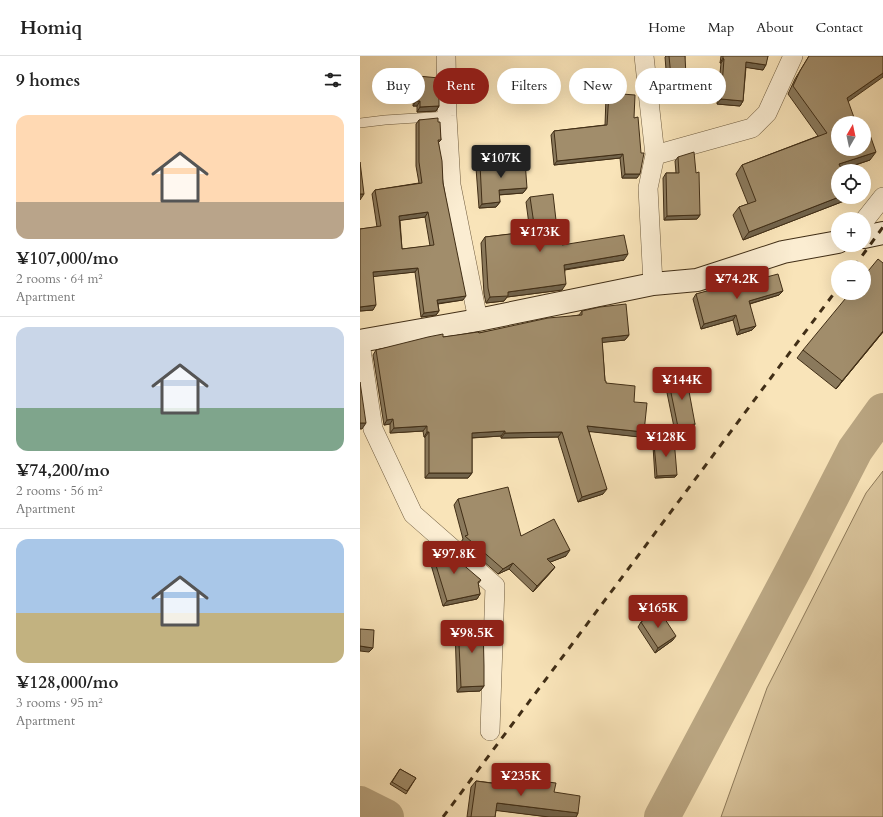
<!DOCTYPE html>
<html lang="en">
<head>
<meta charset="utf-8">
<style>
  :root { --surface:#fff; --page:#f2f2f2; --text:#222; --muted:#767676; --line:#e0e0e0; --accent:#8f2418 }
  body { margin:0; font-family:Cardo,serif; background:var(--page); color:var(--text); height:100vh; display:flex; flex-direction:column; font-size:15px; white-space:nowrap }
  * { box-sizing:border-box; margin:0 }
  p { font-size:13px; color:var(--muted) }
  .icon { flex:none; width:22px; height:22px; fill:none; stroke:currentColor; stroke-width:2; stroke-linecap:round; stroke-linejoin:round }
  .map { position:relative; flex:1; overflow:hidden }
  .details { display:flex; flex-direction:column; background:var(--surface); width:360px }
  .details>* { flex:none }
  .guide { position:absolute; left:12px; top:12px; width:380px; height:36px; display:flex; gap:8px }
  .needle { width:26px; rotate:9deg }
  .buttons { position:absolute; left:471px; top:60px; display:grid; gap:8px }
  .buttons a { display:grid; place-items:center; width:40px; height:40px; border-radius:50%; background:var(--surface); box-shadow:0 4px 16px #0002; font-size:20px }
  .price { position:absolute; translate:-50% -34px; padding:0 9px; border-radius:4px; background:var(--accent); color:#fff; font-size:13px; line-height:26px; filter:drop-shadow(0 1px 2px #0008) }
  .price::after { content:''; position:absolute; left:50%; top:24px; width:12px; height:9px; margin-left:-6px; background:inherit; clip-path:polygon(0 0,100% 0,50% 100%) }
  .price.on { background:#222; color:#fff }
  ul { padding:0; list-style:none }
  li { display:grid; align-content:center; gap:8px; height:212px; padding:0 16px }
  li+li { border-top:1px solid var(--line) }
  li span { display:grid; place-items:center; height:124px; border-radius:12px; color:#555 }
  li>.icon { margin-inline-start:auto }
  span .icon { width:72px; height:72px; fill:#fffc; stroke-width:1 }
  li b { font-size:17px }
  h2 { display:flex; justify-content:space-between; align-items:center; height:48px; padding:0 16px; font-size:17px }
  .pill { padding:0 14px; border-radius:18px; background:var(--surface); box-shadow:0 4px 16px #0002; font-size:14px; line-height:36px }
  .pill.on { background:var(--accent); color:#fff }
  header { display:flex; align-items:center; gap:24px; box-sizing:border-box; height:56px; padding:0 20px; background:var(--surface); border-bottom:1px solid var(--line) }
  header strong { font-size:19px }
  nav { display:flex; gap:22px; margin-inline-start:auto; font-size:14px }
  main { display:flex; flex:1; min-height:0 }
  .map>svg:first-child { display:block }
  .green { fill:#dac59d; stroke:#8e7a5a }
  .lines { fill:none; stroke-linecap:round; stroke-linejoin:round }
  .river { stroke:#baa682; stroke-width:36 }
  .lane-casing { stroke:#6f5c3f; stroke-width:10 }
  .street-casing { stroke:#6f5c3f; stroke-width:20 }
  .secondary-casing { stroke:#412e16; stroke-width:24 }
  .lane { stroke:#fbedd2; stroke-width:9 }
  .street { stroke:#fbedd2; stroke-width:19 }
  .secondary { stroke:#fbedd2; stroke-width:22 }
  .rail { stroke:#412e16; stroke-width:3; stroke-dasharray:7 7; stroke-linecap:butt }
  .wall { fill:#8a795c; stroke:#412e16; fill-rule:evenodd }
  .shaded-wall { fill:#71634b; stroke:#412e16 }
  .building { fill:#a18d6b; stroke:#412e16; fill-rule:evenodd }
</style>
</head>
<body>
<header>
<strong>Homiq</strong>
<nav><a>Home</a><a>Map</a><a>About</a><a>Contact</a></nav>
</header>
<main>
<section class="details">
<h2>9 homes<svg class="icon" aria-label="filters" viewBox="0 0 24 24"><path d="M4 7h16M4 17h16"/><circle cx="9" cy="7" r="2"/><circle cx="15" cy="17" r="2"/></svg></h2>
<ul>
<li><span style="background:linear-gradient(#ffd9b3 70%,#b9a48a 0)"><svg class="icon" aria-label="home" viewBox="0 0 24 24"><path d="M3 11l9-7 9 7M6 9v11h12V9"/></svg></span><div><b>¥107,000/mo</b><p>2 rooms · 64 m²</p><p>Apartment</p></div></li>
<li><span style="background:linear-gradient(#c9d6e8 65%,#7fa58c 0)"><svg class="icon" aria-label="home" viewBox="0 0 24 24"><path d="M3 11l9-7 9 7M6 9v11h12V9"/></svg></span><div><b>¥74,200/mo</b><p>2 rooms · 56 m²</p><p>Apartment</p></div></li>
<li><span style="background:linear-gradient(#a9c7e8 60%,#c2b280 0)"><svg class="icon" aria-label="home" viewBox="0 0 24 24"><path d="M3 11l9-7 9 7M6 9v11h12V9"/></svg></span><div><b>¥128,000/mo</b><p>3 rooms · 95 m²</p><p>Apartment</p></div></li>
</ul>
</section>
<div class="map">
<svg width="523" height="761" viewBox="0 0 523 761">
  <rect width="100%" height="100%" fill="#f9e4b9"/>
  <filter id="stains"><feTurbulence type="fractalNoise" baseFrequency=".005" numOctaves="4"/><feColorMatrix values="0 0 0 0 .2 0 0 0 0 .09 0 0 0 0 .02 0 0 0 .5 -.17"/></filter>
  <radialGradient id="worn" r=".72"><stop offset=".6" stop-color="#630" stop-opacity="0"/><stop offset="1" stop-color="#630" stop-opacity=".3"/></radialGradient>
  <!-- green -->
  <path class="green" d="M523,415V761H361L407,632L506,437Z"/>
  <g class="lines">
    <!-- river -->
    <path class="river" d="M0,748L26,761
      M302,761L435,511L495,394L523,355"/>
    <!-- lane casing -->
    <g class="lane-casing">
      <path id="lane" d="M0,67L25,64L87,60"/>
    </g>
    <!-- street casing -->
    <g class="street-casing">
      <path id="street" d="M86,0L87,60L91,129L118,264
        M284,0L295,99L288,132L293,228
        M295,99L392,72L407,57L433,0
        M504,165L523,141
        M0,287L13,373L53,458L135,530L130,675"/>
    </g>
    <!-- secondary casing -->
    <g class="secondary-casing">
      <path id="secondary" d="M504,181L523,177
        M0,285L118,264L293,228L337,224L423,196L478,186"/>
    </g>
    <!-- lane -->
    <use href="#lane" class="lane"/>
    <!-- street -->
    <use href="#street" class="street"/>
    <!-- secondary -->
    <use href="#secondary" class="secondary"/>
    <!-- rail -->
    <path class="rail" d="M494,211L523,171
      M83,761L478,232"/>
  </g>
  <!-- wall -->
  <path class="wall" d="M306,0H325L322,25L307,26L305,1Z
    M361,0H408L403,14L386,11L383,45L380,50L357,48L361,7H360Z
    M449,0L488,46L478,67L510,104L481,114L478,141H487L484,145L383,184L373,159L379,151L388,148L376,118L382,109L458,80L428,38L435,23Z
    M58,20L79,50L76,55L57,56V50H53L55,25Z
    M249,37L274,62L277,122H262L260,102L194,109L191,79L194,75L245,69L246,41Z
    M59,64L78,66L81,84L78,87L83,127L103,244L78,248L79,255L76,259L61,261L55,216L13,220V254L0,255V173L17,171L12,138L15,134L59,127L56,110V68ZM65,161L70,190L42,193L40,164Z
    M318,101L340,159L337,163L304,164L303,122L306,117H316L315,105Z
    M120,108L167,132L163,137L139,139L140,146L136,151L119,152L116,112Z
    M170,141L197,173L202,189L264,204L205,214L202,234L147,241L144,245L126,247L124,238L121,187L125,181L170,176L166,146Z
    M384,227L423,235L419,239L390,248L392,274L377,279L373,264L341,273L333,243L336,238Z
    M222,255L269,279L265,284L242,286L245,325L246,327L274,346L280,381L229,375L243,438L218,446L198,381L141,382V380L112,382V417L108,422H65V381H64L63,375L30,377V368L24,369L13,299L16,294L83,281L119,277L219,259Z
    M523,276L476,333L437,302L443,294Z
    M308,322L335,368L332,373L315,376L305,327Z
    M294,388L317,419L315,421L295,422L293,390Z
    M98,443L161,480L206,500L190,506L195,511L191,516L173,536L149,513L138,518L101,486L103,483L94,449Z
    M70,490L121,524L118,528L120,538L117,543L83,550L67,495Z
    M281,566L313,584L295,597L278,571Z
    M98,567L124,630L120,635L97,636L95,572Z
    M40,713L56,722L46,738L30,728Z
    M154,722L194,736L218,757L216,761H189L136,754L135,761H107L111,731L116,725L150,729Z"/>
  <!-- shaded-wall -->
  <path class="shaded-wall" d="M363,2L364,3L361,7H360Z
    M386,6L406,9L403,14L383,11Z
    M523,17V21L482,50L487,42Z
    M326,20L322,25L307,26L311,21Z
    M361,43L383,45L380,50L357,48Z
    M56,45H60L57,50H53Z
    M79,50L76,55L57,56L60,51Z
    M516,96L510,104L473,116L479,108Z
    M263,98L260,102L194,109L197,105Z
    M265,118H280L277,122H262Z
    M167,132L163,137L136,139L139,134Z
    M0,138H4L0,144Z
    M479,141H487L484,145L383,184L389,176Z
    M140,146L136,151L119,152L122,148Z
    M68,156L65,161L36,165L39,160Z
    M340,159L337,163L304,164L307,160Z
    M268,198L264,204L200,214L204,209Z
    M58,212L55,216L10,221L13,216Z
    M206,228L202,234L147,241L144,245L126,247L130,241L148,236Z
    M423,235L419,239L385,249L389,245Z
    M106,240L103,244L74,248L77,244Z
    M16,249L13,254L0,255V251Z
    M79,255L76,259L61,261L64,257Z
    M376,259L373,264L341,273L344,268Z
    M396,270L392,274L377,279L380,274Z
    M523,275V276L476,333L482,325Z
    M269,279L265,284L238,287L242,282Z
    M33,363L30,368L24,369L27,364Z
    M0,367H6L2,373H0Z
    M335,368L332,373L315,376L318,371Z
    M67,370L63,375L30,377L34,372Z
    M227,370L284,376L280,381L224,375Z
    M145,375L141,380L108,382L112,377Z
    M67,376H69L65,381H64Z
    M202,376L198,381L141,382L145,377Z
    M69,417H112L108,422H65Z
    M317,419L315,421L295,422L297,420Z
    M247,433L243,438L218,446L222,441Z
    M210,494L206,500L183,509L187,503Z
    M153,507L149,513L138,518L143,513Z
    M195,511L191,516L173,536L177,530Z
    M120,538L117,543L83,550L87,545Z
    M316,580L313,584L295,597L298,592Z
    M0,590L13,592L9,596L0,595Z
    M124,630L120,635L97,636L101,631Z
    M137,747L218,757L216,761H189L132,754Z"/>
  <!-- building -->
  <path class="building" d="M309,0H325L326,20L311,21Z
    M363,0H408L406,9L386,6L383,45L361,43L364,3L363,2Z
    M449,0H523V17L487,42L496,67H478V93H504V82L510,79L516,96L479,108L482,115H478V141H479L389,176L379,151L396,145L382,109L467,77L433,30L440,15Z
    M58,20L79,22V50L60,51V45H56Z
    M249,37L275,39L274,62L278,61L281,97H284L280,118H265L263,98L197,105L194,75L247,69Z
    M78,62V66H80L81,84H78L82,105L83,127L106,240L77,244L79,255L64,257L58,212L13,216L16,249L0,251V173L21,170L15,134L62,127L59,106V64ZM68,156L74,189L42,193L39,160Z
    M334,96L336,117L339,116L340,159L307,160L306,117H319L318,101Z
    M165,105L167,132L139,134L140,146L122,148L120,108Z
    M0,106L4,138H0Z
    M193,138L197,173H199L202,189L264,179L268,198L204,209L206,228L148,236V240L130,241L128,232L125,181L175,175L170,141Z
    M518,203L523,207V275L482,325L443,294L490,237H504V220Z
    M418,218L423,235L389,245L396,270L380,274L376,259L344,268L336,238L383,225L384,227Z
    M266,248L269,279L242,282L245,325H246V327L275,330L274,346L287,347L284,376L227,370L247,433L222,441L202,376L145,377V375L112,377V417H69V376H67V370L34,372L33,363L27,364L16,294L68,281L83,278V281L118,276L119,277L188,262L222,259V255L240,251Z
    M326,319L335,368L318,371L308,322Z
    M0,326L6,367H0Z
    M314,383L317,419L297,420L294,388Z
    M148,431L161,480L194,463L210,494L187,503L195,511L177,530L153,507L143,513L105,480L108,479L98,443Z
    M79,488L121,524L118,526L120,538L87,545L70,490Z
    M299,554L316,580L298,592L281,566Z
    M123,566L124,610V630L101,631L98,567Z
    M0,573L14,574L13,592L0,590Z
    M40,713L56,722L47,735L32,726Z
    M154,722L196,727L194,736L220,740L218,757L137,747L135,761H111L116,725L153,730Z"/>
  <rect width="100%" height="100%" filter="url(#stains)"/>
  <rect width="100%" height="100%" fill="url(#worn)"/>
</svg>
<div class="buttons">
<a><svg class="needle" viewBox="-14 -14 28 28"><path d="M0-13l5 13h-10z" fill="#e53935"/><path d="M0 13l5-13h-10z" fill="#767676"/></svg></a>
<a><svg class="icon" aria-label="locate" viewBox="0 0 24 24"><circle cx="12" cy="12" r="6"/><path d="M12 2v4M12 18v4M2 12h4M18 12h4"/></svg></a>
<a>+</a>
<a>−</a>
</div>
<b class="price on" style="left:141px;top:123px">¥107K</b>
<b class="price" style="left:180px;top:197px">¥173K</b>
<b class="price" style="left:377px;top:244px">¥74.2K</b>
<b class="price" style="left:322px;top:345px">¥144K</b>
<b class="price" style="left:306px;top:402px">¥128K</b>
<b class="price" style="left:94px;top:519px">¥97.8K</b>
<b class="price" style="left:298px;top:573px">¥165K</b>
<b class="price" style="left:112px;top:598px">¥98.5K</b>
<b class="price" style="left:161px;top:741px">¥235K</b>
<div class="guide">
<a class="pill">Buy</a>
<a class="pill on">Rent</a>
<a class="pill">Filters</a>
<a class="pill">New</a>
<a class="pill">Apartment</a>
</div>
</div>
</main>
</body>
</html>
